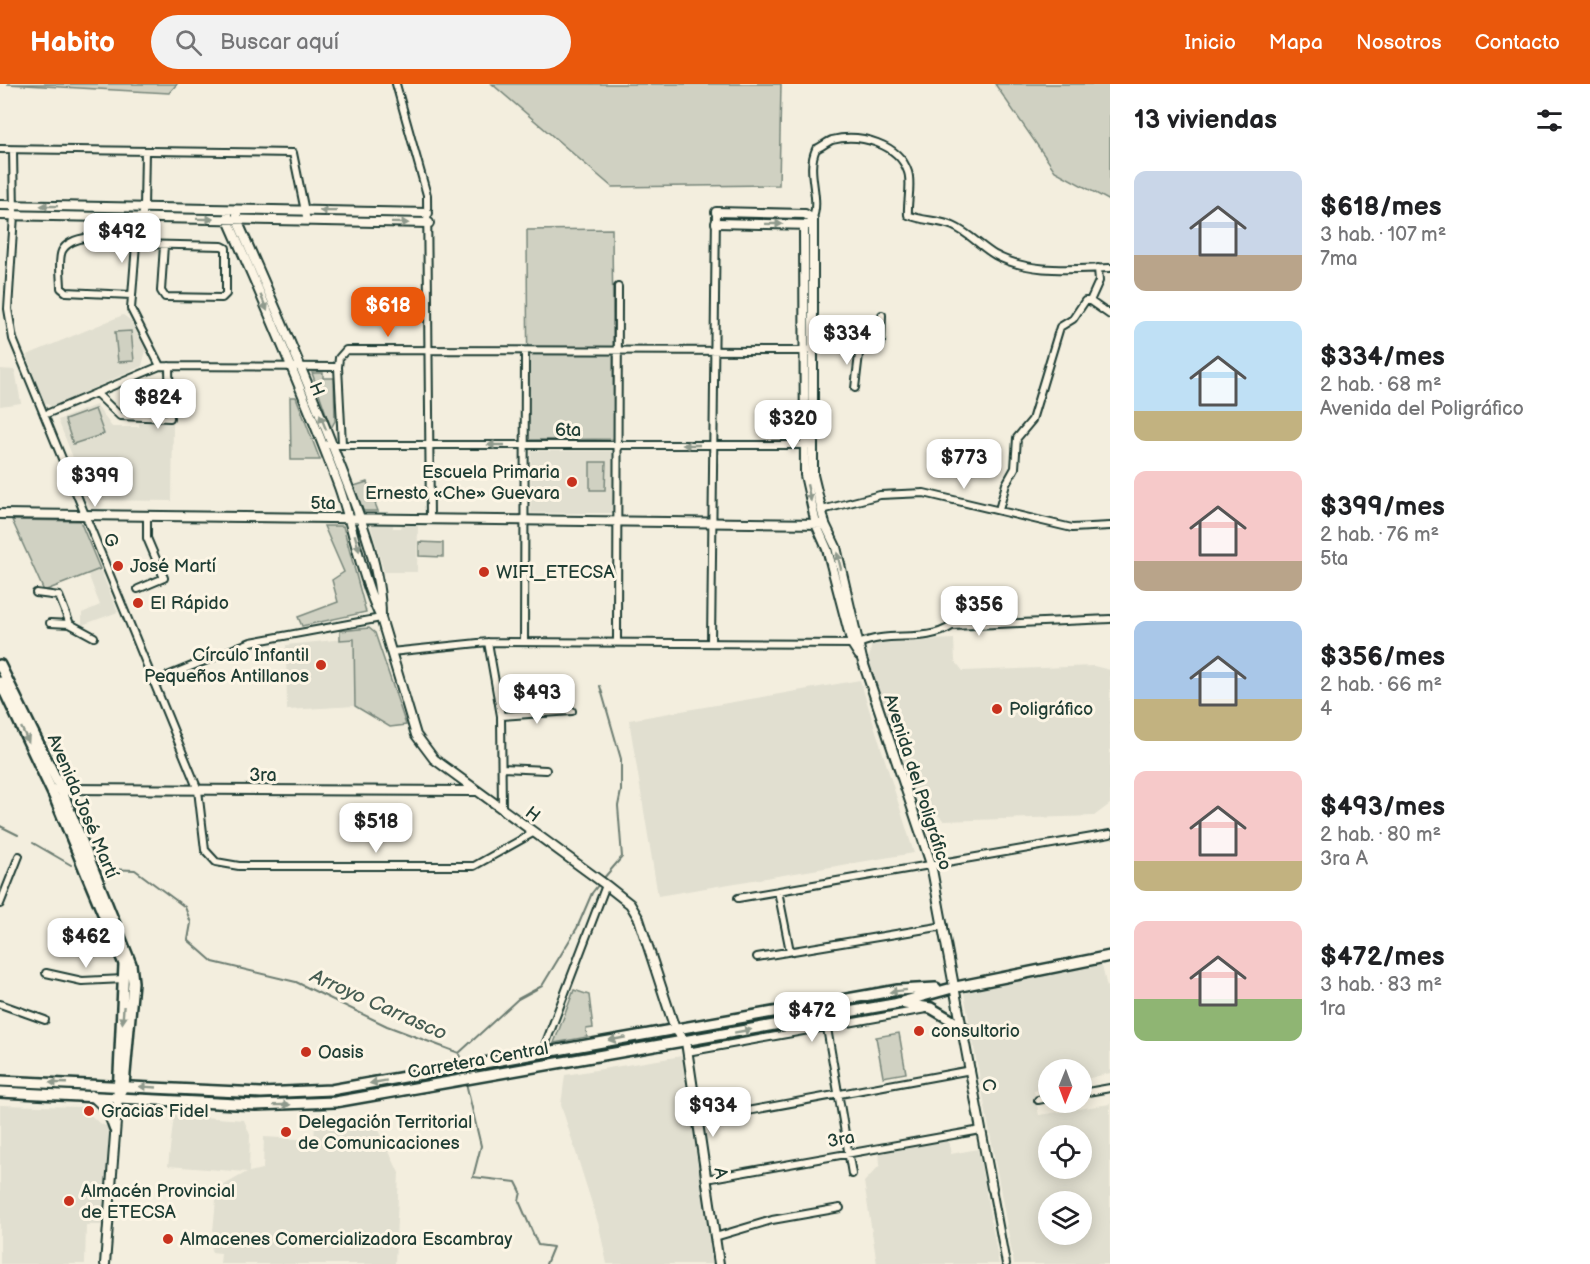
<!DOCTYPE html>
<html lang="es">
<head>
<meta charset="utf-8">
<style>
  :root { --surface:#fff; --page:#f2f2f2; --text:#202124; --muted:#757577; --accent:#ea580c }
  body { margin:0; font-family:"Balsamiq Sans",sans-serif; background:var(--page); color:var(--text); height:100vh; display:flex; flex-direction:column; font-size:22px; white-space:nowrap }
  * { box-sizing:border-box; margin:0 }
  p { font-size:20px; color:var(--muted) }
  .icon { flex:none; width:33px; height:33px; fill:none; stroke:currentColor; stroke-width:2; stroke-linecap:round; stroke-linejoin:round }
  .map { position:relative; flex:1; overflow:hidden }
  .side { display:flex; flex-direction:column; background:var(--surface); width:480px }
  .side>* { flex:none }
  .needle { width:39px; rotate:181deg }
  .fabs { position:absolute; left:1038px; top:975px; display:grid; gap:12px }
  .fabs a { display:grid; place-items:center; width:54px; height:54px; border-radius:50%; background:var(--surface); box-shadow:0 3px 15px #0003; font-size:30px }
  .price { position:absolute; translate:-50% -51px; padding:0 14px; border-radius:12px; background:#fff; color:#222; font-size:20px; line-height:39px; filter:drop-shadow(0 2px 3px #0008) }
  .price::after { content:''; position:absolute; left:50%; top:36px; width:18px; height:14px; margin-left:-9px; background:inherit; clip-path:polygon(0 0,100% 0,50% 100%) }
  .price.active { background:var(--accent); color:#fff }
  ul { padding:0; list-style:none }
  li { display:flex; align-items:center; gap:18px; height:150px; padding:0 24px }
  li span { display:grid; place-items:center; flex:none; width:168px; height:120px; border-radius:12px; color:#555 }
  li>.icon { margin-inline-start:auto }
  span .icon { width:72px; height:72px; fill:#fffc; stroke-width:1 }
  li b { font-size:26px }
  h2 { display:flex; justify-content:space-between; align-items:center; height:72px; padding:0 24px; font-size:26px }
  header { display:flex; align-items:center; gap:36px; box-sizing:border-box; height:84px; padding:0 30px; background:var(--accent); color:#fff }
  header strong { font-size:28px }
  nav { display:flex; gap:33px; margin-inline-start:auto; font-size:21px }
  .search { width:420px; height:54px; background:var(--page); display:flex; align-items:center; gap:15px; box-sizing:border-box; padding:0 21px; border-radius:33px; color:var(--muted); font-size:22px }
  main { display:flex; flex:1; min-height:0 }
  .map>svg:first-child { display:block }
  .built { fill:#e1dfd0; fill-rule:evenodd }
  .green { fill:#d0d1c2; stroke:#78877b; stroke-width:1.5 }
  .lines { fill:none; stroke-linecap:round; stroke-linejoin:round }
  .stream { stroke:#6c7d72; stroke-width:2 }
  .minor-casing { stroke:#1f3d34; stroke-width:10 }
  .tertiary-casing { stroke:#1f3d34; stroke-width:12 }
  .secondary-casing { stroke:#1f3d34; stroke-width:14 }
  .primary-casing { stroke:#1f3d34; stroke-width:14 }
  .minor { stroke:#fcf5e5; stroke-width:6 }
  .tertiary { stroke:#fcf5e5; stroke-width:8 }
  .secondary { stroke:#fcf5e5; stroke-width:9 }
  .primary { stroke:#fcf5e5; stroke-width:9 }
  .oneway { fill:#8e998c }
  .poi-dot { fill:#c8321e; stroke:#fcf5e5; stroke-width:2 }
  .labels { text-anchor:middle; stroke-width:6; stroke-linejoin:round; paint-order:stroke }
  .street-label { font-size:18px; fill:#1f3d34; stroke:#fcf5e5 }
  .poi-label { font-size:18px; fill:#1f3d34; stroke:#fcf5e5; text-anchor:start }
  .water-label { font-size:20px; font-style:italic; fill:#465d53; stroke:#fcf5e5 }
</style>
</head>
<body>
<header>
<strong>Habito</strong>
<div class="search"><svg class="icon" aria-label="search" viewBox="0 0 24 24"><circle cx="10" cy="10" r="6"/><path d="M15 15l6 6"/></svg>Buscar aquí</div>
<nav><a>Inicio</a><a>Mapa</a><a>Nosotros</a><a>Contacto</a></nav>
</header>
<main>
<div class="map">
<svg width="1110" height="1180" viewBox="0 0 1110 1180">
  <rect width="100%" height="100%" fill="#f3eede"/>
  <filter id="ink" filterUnits="userSpaceOnUse"><feTurbulence type="fractalNoise" baseFrequency=".0167" numOctaves="2"/><feDisplacementMap in="SourceGraphic" scale="12" xChannelSelector="R" yChannelSelector="G"/><feConvolveMatrix kernelMatrix="1 2 1 2 8 2 1 2 1" color-interpolation-filters="sRGB"/></filter>
  <g filter="url(#ink)">
    <!-- built -->
    <path class="built" d="M123,231L130,236L146,266L142,282L52,323L42,317L27,271Z
      M0,285L15,286L21,319L0,322Z
      M96,321L112,343H139V339H173L172,417L90,416L58,336Z
      M531,367H613V429H531Z
      M373,439H393V444H401L403,439H418L417,488H384L371,443Z
      M100,485L118,528L82,541V529L100,521L88,490Z
      M354,554L355,622L287,626L286,561Z
      M954,555L955,577L963,587L1094,582L1110,586V720L1094,732L944,737L917,710H913L868,578L872,559Z
      M860,596L914,769L658,812L629,636Z
      M1101,878L1110,916V989L1082,996V986H1048V1003L1034,1007L1039,1031L1110,1020V1180H1014L964,909ZM1048,1052H1082V1084H1048ZM1048,1118H1082V1150H1048Z
      M682,972L714,1180H607L599,1142L561,1021L565,991Z
      M0,1021L82,1023L99,1039L108,1043L112,1049L104,1141H86L85,1180H0Z
      M174,1031L244,1036L250,1051L249,1088L263,1085L264,1053L314,1056L315,1041L378,1044L399,1089L395,1180H220L221,1169L211,1168L217,1105L247,1088L168,1082Z
      M948,1056L951,1070L978,1065L999,1180H877L864,1098L880,1081L879,1067Z"/>
    <!-- green -->
    <path class="green" d="M7,0H177L169,9Z
      M492,0H781L779,101L612,103Z
      M995,0H1110V117L1055,87Z
      M612,145L614,355L528,356L527,146Z
      M131,247L134,277L118,278L115,248Z
      M312,289H323V294H334L335,337L331,344Z
      M290,313H296L320,376H291Z
      M95,325L104,350L73,360L65,336Z
      M590,378H606L605,406H590Z
      M367,398L378,427H363L354,402Z
      M12,436L80,437L100,485L44,507Z
      M324,442H343L366,528L302,542L298,533L338,518L332,496L344,488Z
      M419,458L443,459V473L419,472Z
      M369,544L375,549L406,641L390,643L355,622L354,555L340,556V547Z
      M574,906L589,911L593,944L586,945L587,953L554,959Z
      M899,949L906,989L883,993L876,953Z"/>
    <g class="lines">
      <!-- stream -->
      <path class="stream" d="M600,602L621,675V707L618,722L622,773L603,795
        M0,742L18,751
        M33,759L71,781
        M106,785L135,786L185,823L191,839L188,856L213,878L296,898L387,942L459,969L461,979
        M459,969L518,915L542,902L577,844L592,809L599,800
        M466,999L481,1062L473,1093L516,1098L521,1108L519,1117L538,1161L553,1163L546,1180"/>
      <!-- minor casing -->
      <g class="minor-casing">
        <path id="minor" d="M396,0L427,111L430,435
          M0,65L293,69L307,137
          M13,66L14,131L8,225L13,255L198,706L205,766L216,778L239,782H474L533,749
          M145,67L144,124L136,160L131,225L160,282
          M812,136C822,114 805,89 816,65C821,63 827,58 832,56C860,49 899,60 908,88C912,100 907,118 908,131C922,137 939,136 953,142C969,149 980,162 995,171C1030,190 1072,185 1110,184
          M136,160L222,162L226,164V210L222,214L165,213L161,207L164,161
          M131,211L66,208L61,204C61,194 58,176 62,167C72,147 119,153 138,153
          M1090,217L1099,197L1098,184
          M855,304L860,262
          M96,309L120,332L170,334L169,282
          M44,331L160,282L338,283
          M342,360L338,283L339,274L346,266L806,267L817,262L881,260L882,231
          M323,361H809
          M822,426L880,411L924,409L1072,444L1110,442
          M999,426L1006,400L1015,384L1017,354L1032,336L1060,243L1073,235L1085,217H1090L1110,231
          M138,505L164,494L147,454V431
          M36,509L59,512L70,540L50,539
          M70,540L94,553
          M488,558L501,632L502,725
          M524,558L525,267
          M617,558L618,203
          M711,559L716,128
          M391,568L488,558L859,560C889,546 924,560 952,542L1110,535
          M153,598L251,558L381,534
          M501,632L572,627
          M502,684L546,686
          M778,807L790,867
          M738,814L1110,750
          M0,820L19,772
          M757,873L944,842
          M46,889L82,897L124,895
          M0,920L45,936
          M827,944L852,1090
          M687,968L926,925
          M542,969L606,801
          M1082,1009L1110,1004
          M1038,1016L1048,1014
          M698,1036L971,986
          M706,1095L981,1046
          M992,1104L1006,1180
          M715,1153L772,1136L840,1124"/>
      </g>
      <!-- tertiary casing -->
      <g class="tertiary-casing">
        <path id="tertiary" d="M0,121L428,129
          M228,126V136C267,224 305,312 339,403C354,446 361,493 381,534L416,651L434,675L606,801L630,820L639,835L675,945L686,958L719,1180
          M237,126V136C273,218 309,300 341,384C359,430 381,482 381,532
          M0,131L429,139
          M716,139L813,141V135L805,130L716,128
          M804,141L805,391L816,440L827,465L852,560L859,571
          M813,141V391L825,440L836,463L862,575L931,780L992,1104
          M0,430L825,440
          M57,705L475,707
          M91,1011L107,1026L114,1045
          M105,1180L118,1012"/>
      </g>
      <!-- secondary casing -->
      <g class="secondary-casing">
        <path id="secondary" d="M0,581L61,705L131,880L133,898L124,1001L118,1012L124,880L54,712L0,598"/>
      </g>
      <!-- primary casing -->
      <g class="primary-casing">
        <path id="primary" d="M905,920L931,924L963,943
          M0,997L261,1009L331,1006L898,906L936,904
          M0,1008L256,1021L335,1018L894,920L956,903L1110,872"/>
      </g>
      <!-- minor -->
      <use href="#minor" class="minor"/>
      <!-- tertiary -->
      <use href="#tertiary" class="tertiary"/>
      <!-- secondary -->
      <use href="#secondary" class="secondary"/>
      <!-- primary -->
      <use href="#primary" class="primary"/>
    </g>
    <!-- one-way arrows -->
    <defs><path id="oneway-solid" d="M-6-.8H1V-3.2L6.5 0L1 3.2V.8H-6Z" transform="scale(1.5)"/></defs>
    <g class="oneway">
      <use href="#oneway-solid" transform="translate(49 122) rotate(-179)"/>
      <use href="#oneway-solid" transform="translate(328 127) rotate(-179)"/>
      <use href="#oneway-solid" transform="translate(205 135) rotate(1)"/>
      <use href="#oneway-solid" transform="translate(400 139) rotate(1)"/>
      <use href="#oneway-solid" transform="translate(774 140) rotate(1)"/>
      <use href="#oneway-solid" transform="translate(264 219) rotate(67)"/>
      <use href="#oneway-solid" transform="translate(323 338) rotate(-112)"/>
      <use href="#oneway-solid" transform="translate(496 361) rotate(-180)"/>
      <use href="#oneway-solid" transform="translate(691 361) rotate(-180)"/>
      <use href="#oneway-solid" transform="translate(809 409) rotate(77)"/>
      <use href="#oneway-solid" transform="translate(357 459) rotate(75)"/>
      <use href="#oneway-solid" transform="translate(839 477) rotate(-104)"/>
      <use href="#oneway-solid" transform="translate(25 651) rotate(64)"/>
      <use href="#oneway-solid" transform="translate(898 907) rotate(173)"/>
      <use href="#oneway-solid" transform="translate(123 931) rotate(94)"/>
      <use href="#oneway-solid" transform="translate(743 947) rotate(-10)"/>
      <use href="#oneway-solid" transform="translate(617 955) rotate(169)"/>
      <use href="#oneway-solid" transform="translate(378 998) rotate(170)"/>
      <use href="#oneway-solid" transform="translate(58 999) rotate(-178)"/>
      <use href="#oneway-solid" transform="translate(148 1003) rotate(-177)"/>
      <use href="#oneway-solid" transform="translate(282 1021) rotate(-1)"/>
    </g>
  </g>
  <!-- markers -->
  <g class="poi-dot">
    <circle cx="572" cy="398" r="6"/>
    <circle cx="118" cy="482" r="6"/>
    <circle cx="484" cy="488" r="6"/>
    <circle cx="138" cy="519" r="6"/>
    <circle cx="321" cy="581" r="6"/>
    <circle cx="997" cy="625" r="6"/>
    <circle cx="919" cy="947" r="6"/>
    <circle cx="306" cy="968" r="6"/>
    <circle cx="89" cy="1027" r="6"/>
    <circle cx="286" cy="1048" r="6"/>
    <circle cx="69" cy="1117" r="6"/>
    <circle cx="168" cy="1155" r="6"/>
  </g>
  <g class="labels">
    <!-- street labels -->
    <g class="street-label">
      <text transform="translate(317 305) rotate(68)" y="6">H</text>
      <text x="568" y="352">6ta</text>
      <text transform="translate(323 419) rotate(1)" y="6">5ta</text>
      <text transform="translate(111 456) rotate(68)" y="6">G</text>
      <text x="263" y="697">3ra</text>
      <text transform="translate(918 698) rotate(72)" y="6">Avenida del Poligráfico</text>
      <text transform="translate(83 722) rotate(67)" y="6">Avenida José Martí</text>
      <text transform="translate(533 730) rotate(38)" y="6">H</text>
      <text transform="translate(478 976) rotate(-10)" y="6">Carretera Central</text>
      <text transform="translate(989 1001) rotate(80)" y="6">C</text>
      <text transform="translate(841 1055) rotate(-10)" y="6">3ra</text>
      <text transform="translate(721 1089) rotate(81)" y="6">A</text>
    </g>
    <!-- poi labels -->
    <g class="poi-label">
      <text x="560" y="394" text-anchor="end">Escuela Primaria<tspan x="560" dy="21">Ernesto «Che» Guevara</tspan></text>
      <text x="130" y="488">José Martí</text>
      <text x="496" y="494">WIFI_ETECSA</text>
      <text x="150" y="525">El Rápido</text>
      <text x="309" y="577" text-anchor="end">Círculo Infantil<tspan x="309" dy="21">Pequeños Antillanos</tspan></text>
      <text x="1009" y="631">Poligráfico</text>
      <text x="931" y="953">consultorio</text>
      <text x="318" y="974">Oasis</text>
      <text x="101" y="1033">Gracias Fidel</text>
      <text x="298" y="1044">Delegación Territorial<tspan x="298" dy="21">de Comunicaciones</tspan></text>
      <text x="81" y="1113">Almacén Provincial<tspan x="81" dy="21">de ETECSA</tspan></text>
      <text x="180" y="1161">Almacenes Comercializadora Escambray</text>
    </g>
    <!-- water labels -->
    <g class="water-label">
      <text transform="translate(379 920) rotate(24)" y="7">Arroyo Carrasco</text>
    </g>
  </g>
</svg>
<div class="fabs">
<a><svg class="needle" viewBox="-14 -14 28 28"><path d="M0-13l5 13h-10z" fill="#e53935"/><path d="M0 13l5-13h-10z" fill="#757577"/></svg></a>
<a><svg class="icon" aria-label="locate" viewBox="0 0 24 24"><circle cx="12" cy="12" r="6"/><path d="M12 2v4M12 18v4M2 12h4M18 12h4"/></svg></a>
<a><svg class="icon" aria-label="layers" viewBox="0 0 24 24"><path d="M12 4l9 5-9 5-9-5zM3 14l9 5 9-5"/></svg></a>
</div>
<b class="price" style="left:122px;top:180px">$492</b>
<b class="price active" style="left:388px;top:254px">$618</b>
<b class="price" style="left:847px;top:282px">$334</b>
<b class="price" style="left:158px;top:346px">$824</b>
<b class="price" style="left:793px;top:367px">$320</b>
<b class="price" style="left:964px;top:406px">$773</b>
<b class="price" style="left:95px;top:424px">$399</b>
<b class="price" style="left:979px;top:553px">$356</b>
<b class="price" style="left:537px;top:641px">$493</b>
<b class="price" style="left:376px;top:770px">$518</b>
<b class="price" style="left:86px;top:885px">$462</b>
<b class="price" style="left:812px;top:959px">$472</b>
<b class="price" style="left:713px;top:1054px">$934</b>
</div>
<section class="side">
<h2>13 viviendas<svg class="icon" aria-label="filters" viewBox="0 0 24 24"><path d="M4 7h16M4 17h16"/><circle cx="9" cy="7" r="2"/><circle cx="15" cy="17" r="2"/></svg></h2>
<ul>
<li><span style="background:linear-gradient(#c9d6e8 70%,#b9a48a 0)"><svg class="icon" aria-label="home" viewBox="0 0 24 24"><path d="M3 11l9-7 9 7M6 9v11h12V9"/></svg></span><div><b>$618/mes</b><p>3 hab. · 107 m²</p><p>7ma</p></div></li>
<li><span style="background:linear-gradient(#bfe0f5 75%,#c2b280 0)"><svg class="icon" aria-label="home" viewBox="0 0 24 24"><path d="M3 11l9-7 9 7M6 9v11h12V9"/></svg></span><div><b>$334/mes</b><p>2 hab. · 68 m²</p><p>Avenida del Poligráfico</p></div></li>
<li><span style="background:linear-gradient(#f6c9c9 75%,#b9a48a 0)"><svg class="icon" aria-label="home" viewBox="0 0 24 24"><path d="M3 11l9-7 9 7M6 9v11h12V9"/></svg></span><div><b>$399/mes</b><p>2 hab. · 76 m²</p><p>5ta</p></div></li>
<li><span style="background:linear-gradient(#a9c7e8 65%,#c2b280 0)"><svg class="icon" aria-label="home" viewBox="0 0 24 24"><path d="M3 11l9-7 9 7M6 9v11h12V9"/></svg></span><div><b>$356/mes</b><p>2 hab. · 66 m²</p><p>4</p></div></li>
<li><span style="background:linear-gradient(#f6c9c9 75%,#c2b280 0)"><svg class="icon" aria-label="home" viewBox="0 0 24 24"><path d="M3 11l9-7 9 7M6 9v11h12V9"/></svg></span><div><b>$493/mes</b><p>2 hab. · 80 m²</p><p>3ra A</p></div></li>
<li><span style="background:linear-gradient(#f6c9c9 65%,#8fb573 0)"><svg class="icon" aria-label="home" viewBox="0 0 24 24"><path d="M3 11l9-7 9 7M6 9v11h12V9"/></svg></span><div><b>$472/mes</b><p>3 hab. · 83 m²</p><p>1ra</p></div></li>
</ul>
</section>
</main>
</body>
</html>
